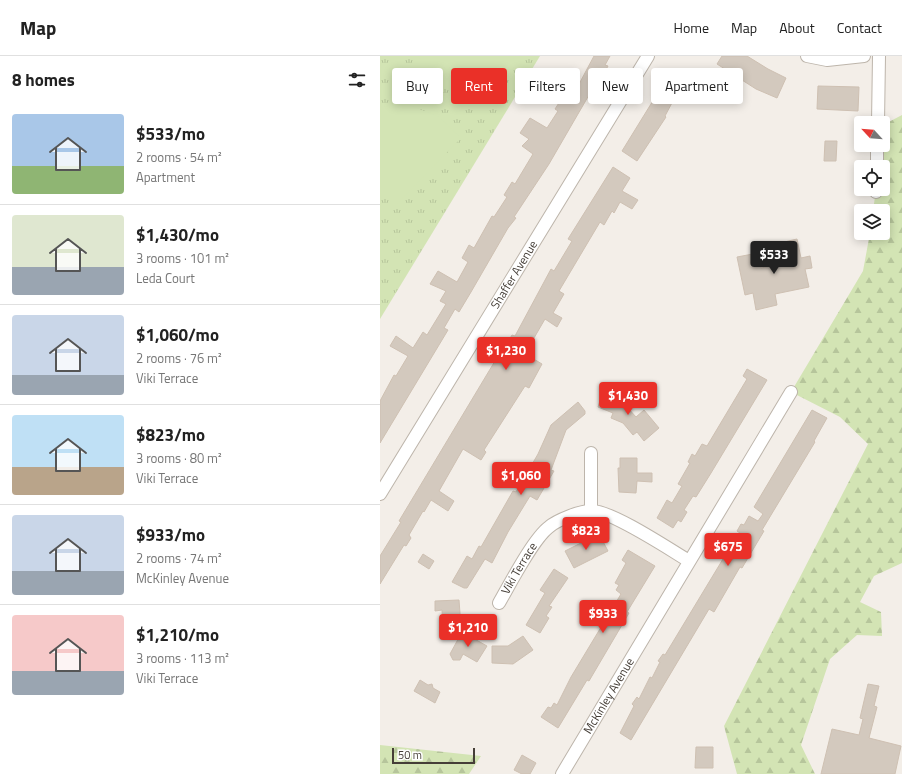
<!DOCTYPE html>
<html lang="en">
<head>
<meta charset="utf-8">
<style>
  :root { --surface:#fff; --page:#f6f6f6; --text:#222; --muted:#767676; --line:#e0e0e0; --accent:#ea3028 }
  body { margin:0; font-family:"Titillium Web",sans-serif; background:var(--page); color:var(--text); height:100vh; display:flex; flex-direction:column; font-size:15px; white-space:nowrap }
  * { box-sizing:border-box; margin:0 }
  p { font-size:13px; color:var(--muted) }
  .icon { flex:none; width:22px; height:22px; fill:none; stroke:currentColor; stroke-width:2; stroke-linecap:round; stroke-linejoin:round }
  .map { position:relative; flex:1; overflow:hidden }
  .panel { display:flex; flex-direction:column; background:var(--surface); width:380px }
  .panel>* { flex:none }
  .banner { position:absolute; left:12px; top:12px; width:380px; height:36px; display:flex; gap:8px }
  .needle { width:26px; rotate:296deg }
  .controls { position:absolute; left:474px; top:60px; display:grid; gap:8px }
  .controls a { display:grid; place-items:center; width:36px; height:36px; border-radius:4px; background:var(--surface); box-shadow:0 2px 10px #0003; font-size:20px }
  .scale { position:absolute; left:12px; bottom:10px; width:83px; box-sizing:border-box; padding-left:4px; border:2px solid #453e37; border-top:0; font-size:11px; line-height:14px; white-space:nowrap; color:#453e37; -webkit-text-stroke:3px #fff; paint-order:stroke }
  .price { position:absolute; translate:-50% -34px; padding:0 9px; border-radius:4px; background:var(--accent); color:#fff; font-size:13px; line-height:26px; filter:drop-shadow(0 1px 2px #0008) }
  .price::after { content:''; position:absolute; left:50%; top:24px; width:12px; height:9px; margin-left:-6px; background:inherit; clip-path:polygon(0 0,100% 0,50% 100%) }
  .price.selected { background:#222; color:#fff }
  ul { padding:0; list-style:none }
  li { display:flex; align-items:center; gap:12px; height:100px; padding:0 12px }
  li+li { border-top:1px solid var(--line) }
  li span { display:grid; place-items:center; flex:none; width:112px; height:80px; border-radius:4px; color:#555 }
  li>.icon { margin-inline-start:auto }
  span .icon { width:48px; height:48px; fill:#fffc; stroke-width:1 }
  li b { font-size:17px }
  h2 { display:flex; justify-content:space-between; align-items:center; height:48px; padding:0 12px; font-size:17px }
  .tag { padding:0 14px; border-radius:4px; background:var(--surface); box-shadow:0 2px 10px #0003; font-size:14px; line-height:36px }
  .tag.selected { background:var(--accent); color:#fff }
  header { display:flex; align-items:center; gap:24px; box-sizing:border-box; height:56px; padding:0 20px; background:var(--surface); border-bottom:1px solid var(--line) }
  header strong { font-size:19px }
  nav { display:flex; gap:22px; margin-inline-start:auto; font-size:14px }
  main { display:flex; flex:1; min-height:0 }
  .map>svg:first-child { display:block }
  .grass { fill:url(#grass-tufts) }
  .forest { fill:url(#forest-firs) }
  .pitch { fill:#d3e4b4 }
  .building { fill:#d3c9be; stroke:#cec0b2 }
  .lines { fill:none; stroke-linecap:round; stroke-linejoin:round }
  .minor-casing { stroke:#bdb5ab; stroke-width:14 }
  .minor { stroke:#fff; stroke-width:12 }
  .labels { text-anchor:middle; stroke-width:4; stroke-linejoin:round; paint-order:stroke }
  .street-label { font-size:12px; fill:#453e37; stroke:#fff }
</style>
</head>
<body>
<header>
<strong>Map</strong>
<nav><a>Home</a><a>Map</a><a>About</a><a>Contact</a></nav>
</header>
<main>
<section class="panel">
<h2>8 homes<svg class="icon" aria-label="filters" viewBox="0 0 24 24"><path d="M4 7h16M4 17h16"/><circle cx="9" cy="7" r="2"/><circle cx="15" cy="17" r="2"/></svg></h2>
<ul>
<li><span style="background:linear-gradient(#a9c7e8 65%,#8fb573 0)"><svg class="icon" aria-label="home" viewBox="0 0 24 24"><path d="M3 11l9-7 9 7M6 9v11h12V9"/></svg></span><div><b>$533/mo</b><p>2 rooms · 54 m²</p><p>Apartment</p></div></li>
<li><span style="background:linear-gradient(#dfe7d0 65%,#9aa5b1 0)"><svg class="icon" aria-label="home" viewBox="0 0 24 24"><path d="M3 11l9-7 9 7M6 9v11h12V9"/></svg></span><div><b>$1,430/mo</b><p>3 rooms · 101 m²</p><p>Leda Court</p></div></li>
<li><span style="background:linear-gradient(#c9d6e8 75%,#9aa5b1 0)"><svg class="icon" aria-label="home" viewBox="0 0 24 24"><path d="M3 11l9-7 9 7M6 9v11h12V9"/></svg></span><div><b>$1,060/mo</b><p>2 rooms · 76 m²</p><p>Viki Terrace</p></div></li>
<li><span style="background:linear-gradient(#bfe0f5 65%,#b9a48a 0)"><svg class="icon" aria-label="home" viewBox="0 0 24 24"><path d="M3 11l9-7 9 7M6 9v11h12V9"/></svg></span><div><b>$823/mo</b><p>3 rooms · 80 m²</p><p>Viki Terrace</p></div></li>
<li><span style="background:linear-gradient(#c9d6e8 70%,#9aa5b1 0)"><svg class="icon" aria-label="home" viewBox="0 0 24 24"><path d="M3 11l9-7 9 7M6 9v11h12V9"/></svg></span><div><b>$933/mo</b><p>2 rooms · 74 m²</p><p>McKinley Avenue</p></div></li>
<li><span style="background:linear-gradient(#f6c9c9 70%,#9aa5b1 0)"><svg class="icon" aria-label="home" viewBox="0 0 24 24"><path d="M3 11l9-7 9 7M6 9v11h12V9"/></svg></span><div><b>$1,210/mo</b><p>3 rooms · 113 m²</p><p>Viki Terrace</p></div></li>
</ul>
</section>
<div class="map">
<svg width="522" height="718" viewBox="0 0 522 718">
  <defs>
    <pattern id="grass-tufts" width="24" height="20" patternUnits="userSpaceOnUse"><rect width="24" height="20" fill="#d3e4b4"/><path d="M3 7l-1-3M5 7V3M7 7l1-3M15 17l-1-3M17 17v-4M19 17l1-3" fill="none" stroke="#b6c59b"/></pattern>
    <pattern id="forest-firs" width="22" height="20" patternUnits="userSpaceOnUse"><rect width="22" height="20" fill="#d3e4b4"/><path d="M5 1l3.5 6h-7zM16 11l3.5 6h-7z" fill="#b6c59b"/></pattern>
  </defs>
  <rect width="100%" height="100%" fill="#f3eee8"/>
  <!-- grass -->
  <path class="grass" d="M0,0H160L0,263Z"/>
  <!-- forest -->
  <path class="forest" d="M522,59V507L494,520L480,546L501,556L502,580L477,579L450,603L421,689L435,718H357L344,670L488,388L460,361L411,336L483,215L490,177H503V155H493L496,133H503V69Z
    M0,689L101,700L89,718H0Z"/>
  <!-- pitch -->
  <path class="pitch" d="M38,0H136C128,8 111,22 100,24C78,27 52,17 38,0Z
    M29,49L59,61L81,82L17,148L0,131V51Z"/>
  <!-- building -->
  <path class="building" d="M214,0H230L225,9L228,10L222,21L220,20L169,108L134,161L136,162L128,172L91,236L79,256L75,253L64,272L68,274L0,387V345L14,319L16,320L28,300L10,290L16,280L33,292L43,276L47,279L66,248L60,245L66,235L50,228L58,215L77,226L88,206L82,202L89,189L94,192L112,160L114,161L127,141L124,139L132,126L135,128L153,98L142,90L149,83L140,77L150,62L167,72L178,55L175,53L192,27L198,30Z
    M342,0H367L388,13L406,22L397,42L376,33L337,8Z
    M287,22L305,33L297,45L294,43L285,60L286,61L257,105L242,95Z
    M438,30L479,31L478,55L437,53Z
    M445,85H457L456,105H444Z
    M233,111L250,122L242,135L258,144L252,153L240,146L234,157L232,155L224,169L220,166L179,235L184,238L173,257L182,262L177,271L165,263L154,282L151,280L142,296L162,308L149,332L145,330L104,394L106,396L101,404L83,393L59,435L74,445L68,455L51,444L44,456L43,455L29,479L31,482L26,490L24,489L0,528V500L21,466L19,465L121,295L122,296L132,279L135,280L171,213L174,215L192,185L188,183Z
    M417,183L421,202L430,200L432,212L425,213L429,231L395,238L397,249L376,254L373,237L365,239L357,201L378,197L381,212L401,208L396,188Z
    M367,313L387,324L331,417L316,441L313,440L304,454L307,456L301,466L298,464L293,472L277,462L287,444L292,447L302,430L298,428L310,407L308,406L312,398L315,400L322,388L327,390L367,323L363,320Z
    M223,335L249,346L247,351L256,361L264,354L279,372L264,385L257,376L253,379L243,367L231,362L233,357L218,351Z
    M198,346L205,355V358L186,374L171,414L174,415L157,444L150,440L128,476L112,507L105,503L87,532H84L72,526L87,500L92,503L99,490L101,491L133,435L136,436L158,398L171,369Z
    M432,354L447,362L434,385L435,386L382,474L384,475L362,512L360,511L334,556L329,553L251,684L240,677L254,650L252,648L257,641L259,643L270,621L272,622L280,606L278,605L283,598L285,599L346,498L344,497L348,489L351,491L360,477L357,475L361,468L364,469L369,460L378,465L383,458L374,451Z
    M240,402H257V417H272V426L257,425L256,437L239,436L238,412H240Z
    M219,478L228,495L194,512L185,495Z
    M248,494L275,510L247,556L249,557L209,625L207,624L178,672L161,661L168,651L171,652L174,647L177,649L191,621L241,538L236,534L239,529L235,527L246,507L242,504Z
    M43,498L54,505L49,513L38,506Z
    M174,513L188,522L169,550L172,551L166,560L169,562L160,577L146,569L165,537L160,534Z
    M79,544L81,571L63,573L62,554L55,555V545Z
    M82,576L107,590L97,606L83,598L80,604H73L70,598Z
    M143,580L153,594L133,608L112,607V590H128Z
    M40,624L48,629L52,628L53,632L60,636L55,647L34,635Z
    M488,628L499,630L494,650L497,651L489,682L521,690L515,718H441L452,673L479,679L483,663L480,662Z
    M316,691H333V712H315Z
    M142,699L156,707L150,718H142L134,714Z"/>
  <g class="lines">
    <!-- minor casing -->
    <g class="minor-casing">
      <g id="minor">
        <path d="M427,0L447,4L484,0"/>
        <path d="M498,67L499,0"/>
        <path d="M497,111V89"/>
        <path d="M496,136V133"/>
        <path id="s1" d="M0,438L268,0"/>
        <path d="M211,455V397"/>
        <path id="s2" d="M119,547C130,528 153,483 169,471C177,464 202,454 212,455C232,455 289,493 309,505"/>
        <path id="s3" d="M182,718L411,336"/>
      </g>
    </g>
    <!-- minor -->
    <use href="#minor" class="minor"/>
  </g>
  <g class="labels">
    <!-- street labels -->
    <g class="street-label">
      <text dy="4" stroke="none"><textPath href="#s1" startOffset="257">Shaffer Avenue</textPath></text>
      <text dy="4" stroke="none"><textPath href="#s2" startOffset="40">Viki Terrace</textPath></text>
      <text dy="4" stroke="none"><textPath href="#s3" startOffset="91">McKinley Avenue</textPath></text>
    </g>
  </g>
</svg>
<div class="controls">
<a><svg class="needle" viewBox="-14 -14 28 28"><path d="M0-13l5 13h-10z" fill="#e53935"/><path d="M0 13l5-13h-10z" fill="#767676"/></svg></a>
<a><svg class="icon" aria-label="locate" viewBox="0 0 24 24"><circle cx="12" cy="12" r="6"/><path d="M12 2v4M12 18v4M2 12h4M18 12h4"/></svg></a>
<a><svg class="icon" aria-label="layers" viewBox="0 0 24 24"><path d="M12 4l9 5-9 5-9-5zM3 14l9 5 9-5"/></svg></a>
</div>
<div class="scale">50 m</div>
<b class="price selected" style="left:394px;top:219px">$533</b>
<b class="price" style="left:126px;top:315px">$1,230</b>
<b class="price" style="left:248px;top:360px">$1,430</b>
<b class="price" style="left:141px;top:440px">$1,060</b>
<b class="price" style="left:206px;top:495px">$823</b>
<b class="price" style="left:348px;top:511px">$675</b>
<b class="price" style="left:223px;top:578px">$933</b>
<b class="price" style="left:88px;top:592px">$1,210</b>
<div class="banner">
<a class="tag">Buy</a>
<a class="tag selected">Rent</a>
<a class="tag">Filters</a>
<a class="tag">New</a>
<a class="tag">Apartment</a>
</div>
</div>
</main>
</body>
</html>
